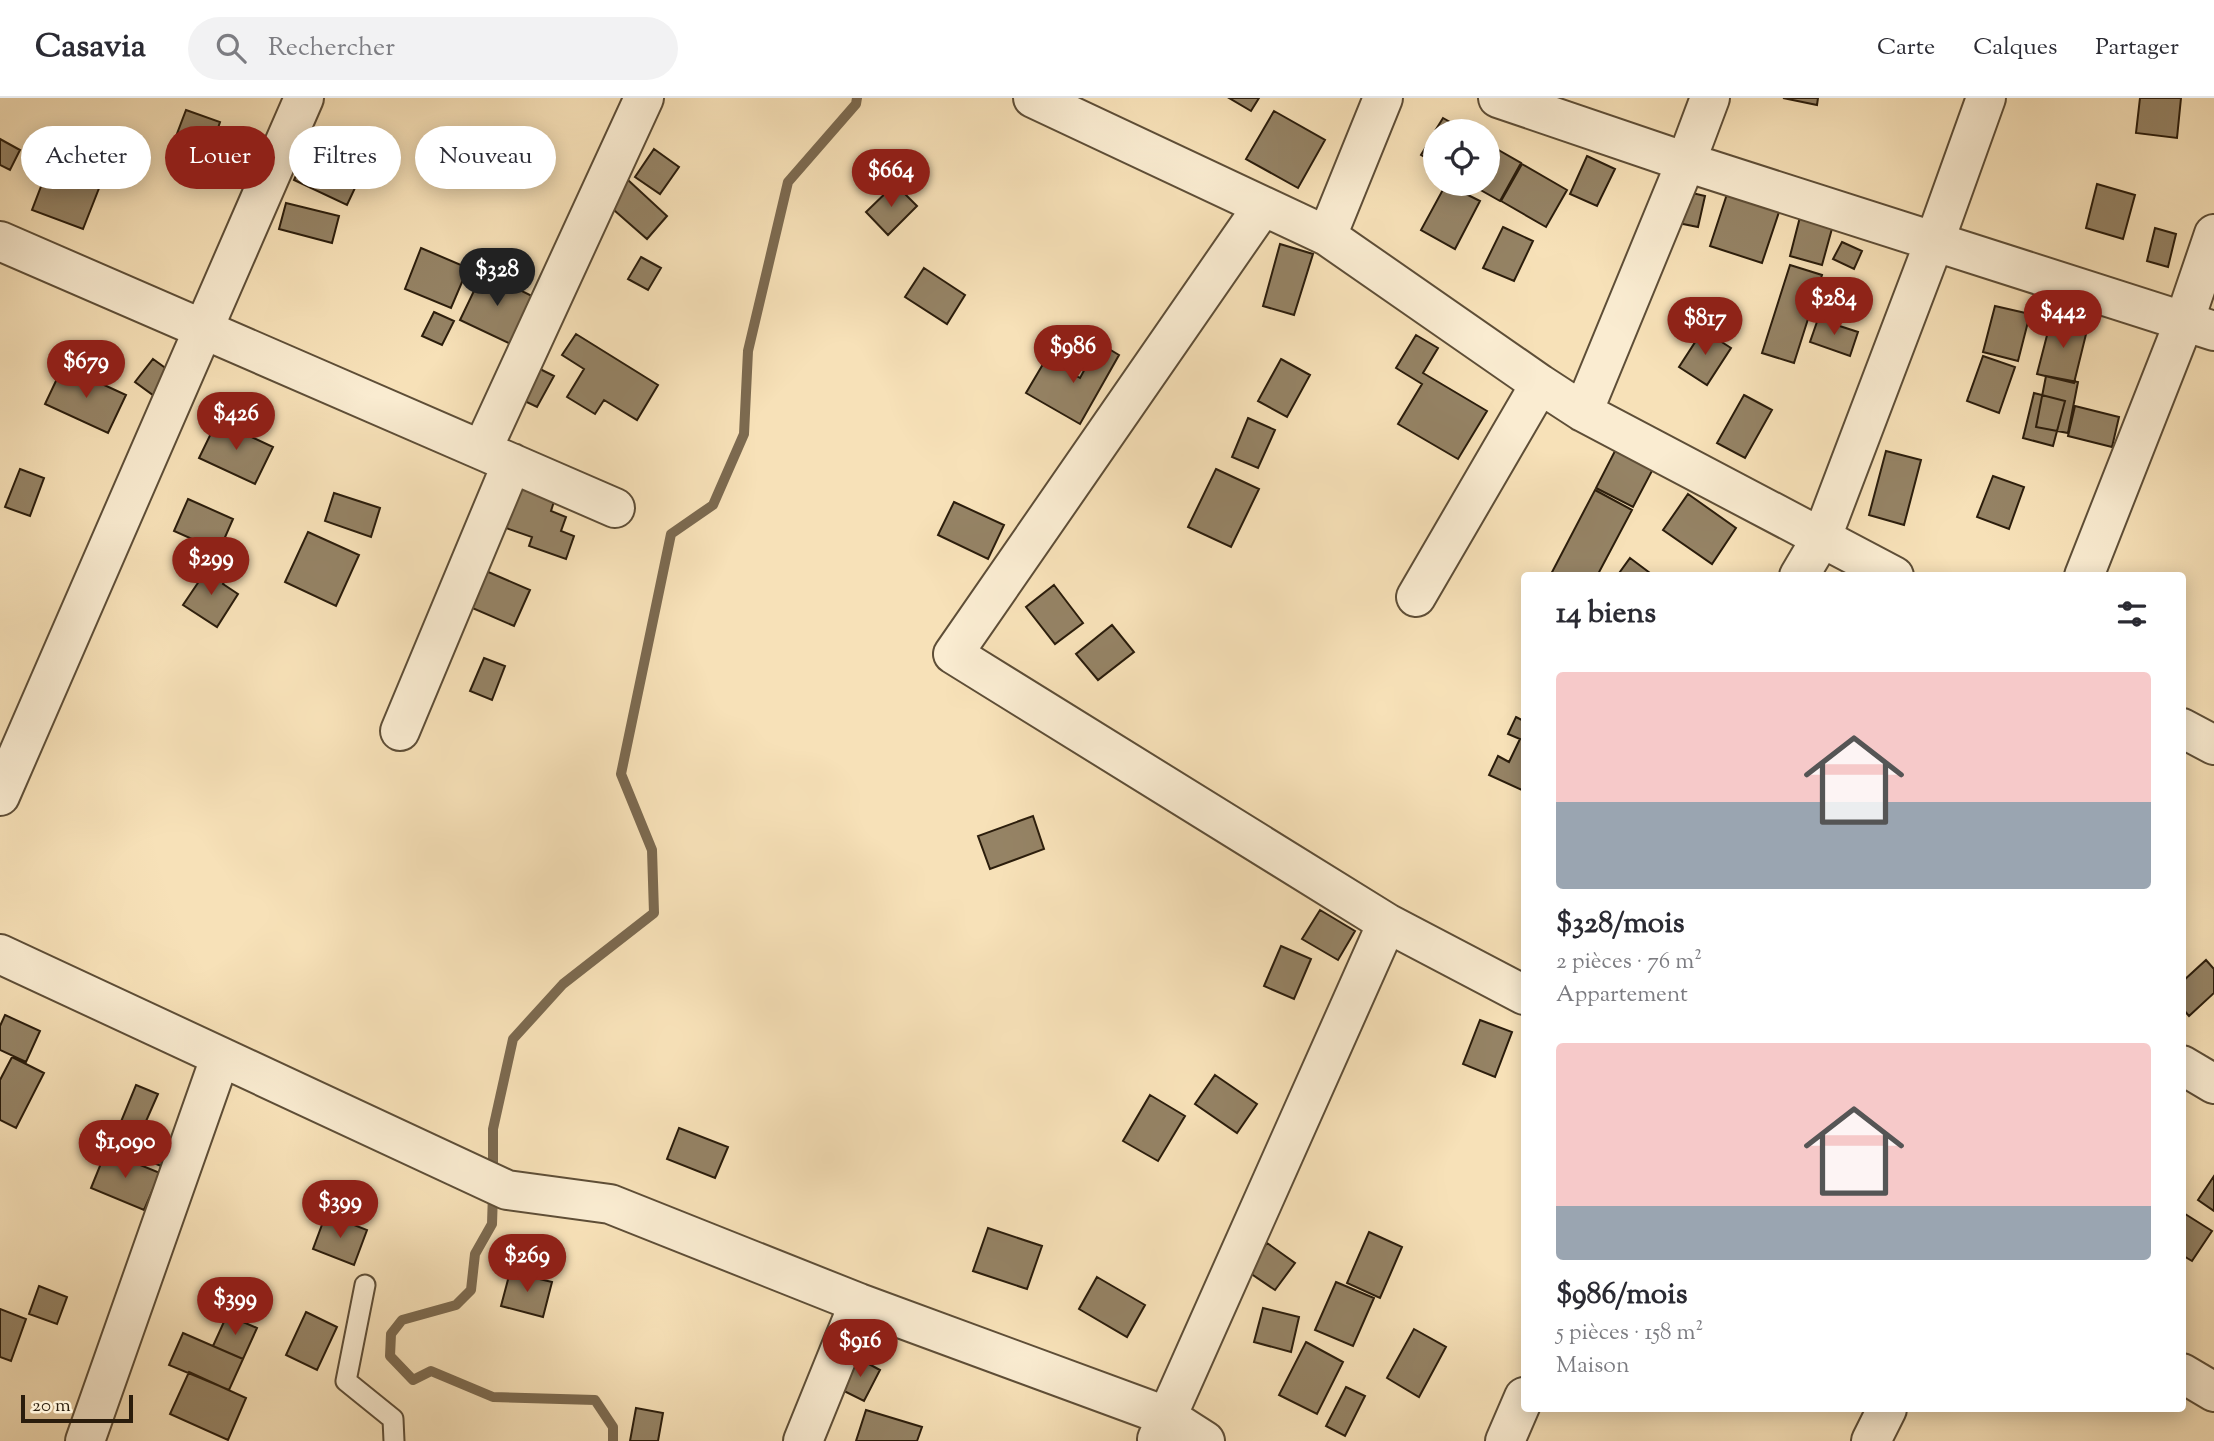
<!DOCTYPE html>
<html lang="fr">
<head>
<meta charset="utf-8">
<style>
  :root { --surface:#fff; --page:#f2f2f3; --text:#2b2b33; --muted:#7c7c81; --line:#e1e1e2; --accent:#8f2418 }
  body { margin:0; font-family:"Sorts Mill Goudy",serif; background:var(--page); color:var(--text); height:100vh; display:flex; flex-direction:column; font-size:26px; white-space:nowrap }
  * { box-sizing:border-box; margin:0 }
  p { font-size:23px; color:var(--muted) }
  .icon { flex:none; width:38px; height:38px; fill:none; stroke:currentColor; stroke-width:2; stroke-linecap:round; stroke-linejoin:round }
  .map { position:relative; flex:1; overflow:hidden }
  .drawer { position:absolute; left:1521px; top:474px; width:665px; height:840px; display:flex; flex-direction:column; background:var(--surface); border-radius:7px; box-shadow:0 4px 18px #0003 }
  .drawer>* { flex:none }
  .top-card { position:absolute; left:21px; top:28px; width:665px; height:63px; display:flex; gap:14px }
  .controls { position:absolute; left:1423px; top:21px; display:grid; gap:14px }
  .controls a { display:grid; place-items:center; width:77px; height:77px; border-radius:50%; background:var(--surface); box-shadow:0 4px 18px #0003; font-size:35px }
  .scale { position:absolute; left:21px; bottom:18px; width:112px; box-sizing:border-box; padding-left:7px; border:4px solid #2b1d0c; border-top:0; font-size:19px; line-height:24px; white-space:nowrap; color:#2b1d0c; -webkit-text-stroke:5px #faecd1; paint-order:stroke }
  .price { position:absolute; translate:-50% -60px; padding:0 16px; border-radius:24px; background:var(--accent); color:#fff; font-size:23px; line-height:46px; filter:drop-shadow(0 2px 4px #0008) }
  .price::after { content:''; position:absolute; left:50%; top:42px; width:21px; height:16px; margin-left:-10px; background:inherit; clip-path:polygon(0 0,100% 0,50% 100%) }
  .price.active { background:#222; color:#fff }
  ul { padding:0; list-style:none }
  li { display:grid; align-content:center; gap:14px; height:371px; padding:0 35px }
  li span { display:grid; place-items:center; height:217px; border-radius:7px; color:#555 }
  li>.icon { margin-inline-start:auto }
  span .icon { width:126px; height:126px; fill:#fffc; stroke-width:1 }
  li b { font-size:30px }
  h2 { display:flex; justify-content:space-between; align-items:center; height:84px; padding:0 35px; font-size:30px }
  .chip { padding:0 24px; border-radius:32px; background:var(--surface); box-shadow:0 4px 18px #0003; font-size:24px; line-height:63px }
  .chip.active { background:var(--accent); color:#fff }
  header { display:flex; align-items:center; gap:42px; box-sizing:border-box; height:98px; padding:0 35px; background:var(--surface); border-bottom:2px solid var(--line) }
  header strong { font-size:33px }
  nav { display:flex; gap:38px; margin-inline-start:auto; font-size:24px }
  .search { width:490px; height:63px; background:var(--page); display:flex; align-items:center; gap:18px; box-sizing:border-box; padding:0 24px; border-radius:38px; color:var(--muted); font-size:26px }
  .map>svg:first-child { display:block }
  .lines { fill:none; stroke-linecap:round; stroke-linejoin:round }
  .stream { stroke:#7c6a50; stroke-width:10 }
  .building { fill:#958365; stroke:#2b1d0c; stroke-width:2 }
  .lane-casing { stroke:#5e4e37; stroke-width:23 }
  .street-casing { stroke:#5e4e37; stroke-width:42 }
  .lane { stroke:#faecd1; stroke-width:19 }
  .street { stroke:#faecd1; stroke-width:38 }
</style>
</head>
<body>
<header>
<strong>Casavia</strong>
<div class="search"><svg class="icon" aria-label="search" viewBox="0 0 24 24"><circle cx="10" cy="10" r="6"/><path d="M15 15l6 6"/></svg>Rechercher</div>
<nav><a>Carte</a><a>Calques</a><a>Partager</a></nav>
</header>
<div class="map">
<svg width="2214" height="1343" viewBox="0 0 2214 1343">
  <rect width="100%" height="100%" fill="#f7e1b8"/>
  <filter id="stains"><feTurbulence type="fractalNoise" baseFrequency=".00286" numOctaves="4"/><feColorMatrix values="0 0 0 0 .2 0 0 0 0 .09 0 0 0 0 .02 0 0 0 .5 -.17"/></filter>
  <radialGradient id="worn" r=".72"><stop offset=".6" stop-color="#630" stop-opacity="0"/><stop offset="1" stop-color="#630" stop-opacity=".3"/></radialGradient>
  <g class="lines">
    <!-- stream -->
    <path class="stream" d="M493,1079V1031L513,941L563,886L654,815L652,752L621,676L671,436L713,407L744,336L748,253L788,84L856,6L857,0
      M493,1095L492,1126L475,1156L471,1192L456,1207L402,1222L391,1236L390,1258L413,1282L431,1273L493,1299L595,1302L613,1329V1343"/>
  </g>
  <!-- building -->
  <path class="building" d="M1229,0H1259L1251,13Z
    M1783,0H1818L1817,7Z
    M2140,0H2181L2177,40L2136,35Z
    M186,12L220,24L210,54L175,41Z
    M1274,13L1325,42L1298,90L1246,61Z
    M1443,20L1466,33H1435Z
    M1435,34V65L1421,57Z
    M71,35L114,52L83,131L32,112L45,78L53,81Z
    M0,41L20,52L10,72L0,67Z
    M1488,46L1521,65L1500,103L1470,86H1488Z
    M308,50L362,75L347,107L294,82Z
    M654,51L679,69L660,96L635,79Z
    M1587,58L1615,71L1597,108L1570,96Z
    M1522,66L1567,92L1546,129L1501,103Z
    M628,82L667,118L647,141L607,106Z
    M895,86L917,108L888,137L866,114Z
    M1446,86L1480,103L1455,151L1421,132Z
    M2097,86L2135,97L2123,141L2086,130Z
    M1675,91L1705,98L1698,129L1668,123Z
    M1728,93L1780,111L1762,165L1710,148Z
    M286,105L339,118L332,145L279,131Z
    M1800,119L1833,127L1822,167L1790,158Z
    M1503,129L1533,143L1514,183L1483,170Z
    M2155,130L2176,136L2168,169L2147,163Z
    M1842,144L1862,153L1854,171L1833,161Z
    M1280,146L1313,156L1294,217L1263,208Z
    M421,150L468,170L451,210L405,191Z
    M641,159L661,170L648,192L628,181Z
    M1790,167L1822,177L1794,265L1762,255Z
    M924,170L965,197L947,226L905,199Z
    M483,174L534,199L511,246L460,222Z
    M1995,208L2030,216L2018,263L1983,254Z
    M434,214L454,223L442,247L422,238Z
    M2052,218L2088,228L2074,285L2037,276Z
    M1818,221L1858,234L1850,258L1810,244Z
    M1703,232L1731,250L1707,287L1679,269Z
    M576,236L658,287L637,322L604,302L595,316L567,299L584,271L562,257Z
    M1416,237L1438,250L1423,275L1487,313L1458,361L1398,326L1422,286L1396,270Z
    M1099,245L1119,257L1080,326L1026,295L1046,261L1080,280Z
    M1983,258L2015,269L1999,315L1967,303Z
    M153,261L175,277L157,300L135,284Z
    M1281,261L1310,277L1287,319L1258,303Z
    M528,265L554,278L537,309L512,297Z
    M63,268L126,297L108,335L45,306Z
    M2046,278L2078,284L2068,335L2036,329Z
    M2034,295L2065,303L2053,348L2023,340Z
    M1744,297L1772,312L1745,360L1717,345Z
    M2075,308L2119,319L2112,349L2068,338Z
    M1248,320L1275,332L1258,370L1232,359Z
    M217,323L273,349L255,386L199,360Z
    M1616,351L1653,371L1633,409L1596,390Z
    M1886,353L1921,362L1904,427L1869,417Z
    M20,371L44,380L30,418L5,409Z
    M1216,371L1259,391L1231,449L1188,429Z
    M1993,378L2024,389L2009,431L1977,419Z
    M521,384L556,397L551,413L566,419L561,433L574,438L566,461L529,448L532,439L506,430Z
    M1595,392L1632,412L1597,478H1550Z
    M334,395L380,410L371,439L325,423Z
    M1688,396L1736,430L1712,466L1663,432Z
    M188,401L233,421L219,453L174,433Z
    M954,404L1004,427L988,461L938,437Z
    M308,434L359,457L336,508L285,484Z
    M1630,460L1654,478H1617Z
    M210,467L228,478L223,486L238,496L217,529L183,507Z
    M486,473L530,492L514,528L470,509Z
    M1054,487L1083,525L1055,546L1026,509Z
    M1112,527L1134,554L1098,582L1076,556Z
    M484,560L505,568L492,602L470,593Z
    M1516,619L1524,623V693L1489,677L1498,658L1509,664L1520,641L1508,636Z
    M1033,718L1044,751L990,771L978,738Z
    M1320,812L1355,833L1338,862L1302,841Z
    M1281,848L1311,861L1294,901L1264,888Z
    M2206,862L2214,871V895L2189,918L2182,910V884Z
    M5,917L40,933L26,964L0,952V928Z
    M1480,922L1512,934L1495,979L1463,966Z
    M12,959L44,975L16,1030L0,1022V982Z
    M1215,977L1257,1006L1237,1035L1195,1006Z
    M136,987L158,996L143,1030L171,1042L161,1068L111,1048Z
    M1150,997L1185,1018L1158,1063L1123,1043Z
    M679,1030L728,1049L715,1080L667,1061Z
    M106,1053L160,1075L144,1112L91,1090Z
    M2214,1078V1113L2198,1102Z
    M2182,1114L2212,1133L2192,1163L2182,1157Z
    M326,1116L367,1132L354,1167L313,1151Z
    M988,1130L1042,1148L1027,1191L973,1173Z
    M1369,1134L1402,1149L1380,1200L1347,1185Z
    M1267,1145L1295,1165L1275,1192L1247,1173Z
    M510,1174L552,1184L543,1219L501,1208Z
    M1097,1179L1145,1207L1127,1239L1079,1211Z
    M1336,1184L1374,1200L1353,1248L1315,1232Z
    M39,1188L67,1199L57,1226L29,1216Z
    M1263,1210L1299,1219L1291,1254L1254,1244Z
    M0,1211L26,1221L11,1263L0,1259Z
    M306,1214L337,1229L317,1272L286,1257Z
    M227,1217L257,1230L243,1261L213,1248Z
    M1414,1231L1446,1249L1419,1299L1387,1280Z
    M183,1235L243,1261L229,1292L169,1267Z
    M1306,1244L1343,1264L1317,1316L1279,1297Z
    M856,1259L880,1272L864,1303L840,1291Z
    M189,1274L246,1300L228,1342L170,1316Z
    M1346,1289L1365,1298L1345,1338L1326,1328Z
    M636,1310L663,1315L658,1343H630Z
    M866,1312L922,1329L917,1343H856Z"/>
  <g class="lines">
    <!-- lane casing -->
    <g class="lane-casing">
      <path id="lane" d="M365,1187L346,1283L393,1321L394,1343"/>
    </g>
    <!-- street casing -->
    <g class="street-casing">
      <path id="street" d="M1033,0L1327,138L1540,286L1583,314L1894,478
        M1498,0L1686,64L2214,233
        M1263,108L953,556L1387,825L1524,897
        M1327,138L1383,0
        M0,143L615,410
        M1583,314L1686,64L1710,0
        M482,352L644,0
        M1799,478L1822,439L1935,142L1986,0
        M2084,478L2184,224L2214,136
        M1416,499L1540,286
        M2182,630L2214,647
        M400,633L512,365
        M0,698L304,0
        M0,856L507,1092L610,1106L859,1205L1166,1318L1205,1343
        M2182,967L2214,986
        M2182,1275L2214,1294
        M1157,1341L1387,825
        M85,1343L220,960
        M803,1343L859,1205
        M1505,1343L1524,1299
        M1871,1343L1887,1311"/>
    </g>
    <!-- lane -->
    <use href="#lane" class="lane"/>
    <!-- street -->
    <use href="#street" class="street"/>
  </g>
  <rect width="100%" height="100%" filter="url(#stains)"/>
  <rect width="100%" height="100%" fill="url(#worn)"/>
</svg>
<div class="controls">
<a><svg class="icon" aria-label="locate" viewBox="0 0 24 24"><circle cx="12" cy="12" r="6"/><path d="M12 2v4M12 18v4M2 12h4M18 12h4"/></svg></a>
</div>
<div class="scale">20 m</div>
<b class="price" style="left:891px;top:111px">$664</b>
<b class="price active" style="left:497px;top:210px">$328</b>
<b class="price" style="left:1834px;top:239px">$284</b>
<b class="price" style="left:2063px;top:252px">$442</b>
<b class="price" style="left:1705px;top:259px">$817</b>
<b class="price" style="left:1073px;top:287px">$986</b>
<b class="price" style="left:86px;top:302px">$679</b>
<b class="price" style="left:236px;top:354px">$426</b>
<b class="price" style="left:211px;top:499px">$299</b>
<b class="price" style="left:125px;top:1082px">$1,090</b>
<b class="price" style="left:340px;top:1142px">$399</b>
<b class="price" style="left:527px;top:1196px">$269</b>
<b class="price" style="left:235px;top:1239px">$399</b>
<b class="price" style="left:860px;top:1281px">$916</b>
<div class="top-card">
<a class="chip">Acheter</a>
<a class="chip active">Louer</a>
<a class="chip">Filtres</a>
<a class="chip">Nouveau</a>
</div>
<section class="drawer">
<h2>14 biens<svg class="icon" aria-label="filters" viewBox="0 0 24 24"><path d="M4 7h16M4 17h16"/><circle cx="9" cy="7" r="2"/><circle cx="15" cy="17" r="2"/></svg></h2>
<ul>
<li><span style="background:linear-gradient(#f6c9c9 60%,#9aa5b1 0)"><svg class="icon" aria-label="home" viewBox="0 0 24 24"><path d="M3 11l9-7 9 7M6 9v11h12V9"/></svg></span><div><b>$328/mois</b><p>2 pièces · 76 m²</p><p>Appartement</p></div></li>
<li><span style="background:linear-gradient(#f6c9c9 75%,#9aa5b1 0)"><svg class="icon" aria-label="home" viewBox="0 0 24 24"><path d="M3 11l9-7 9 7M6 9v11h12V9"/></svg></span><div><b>$986/mois</b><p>5 pièces · 158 m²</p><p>Maison</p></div></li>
</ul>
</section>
</div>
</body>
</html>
